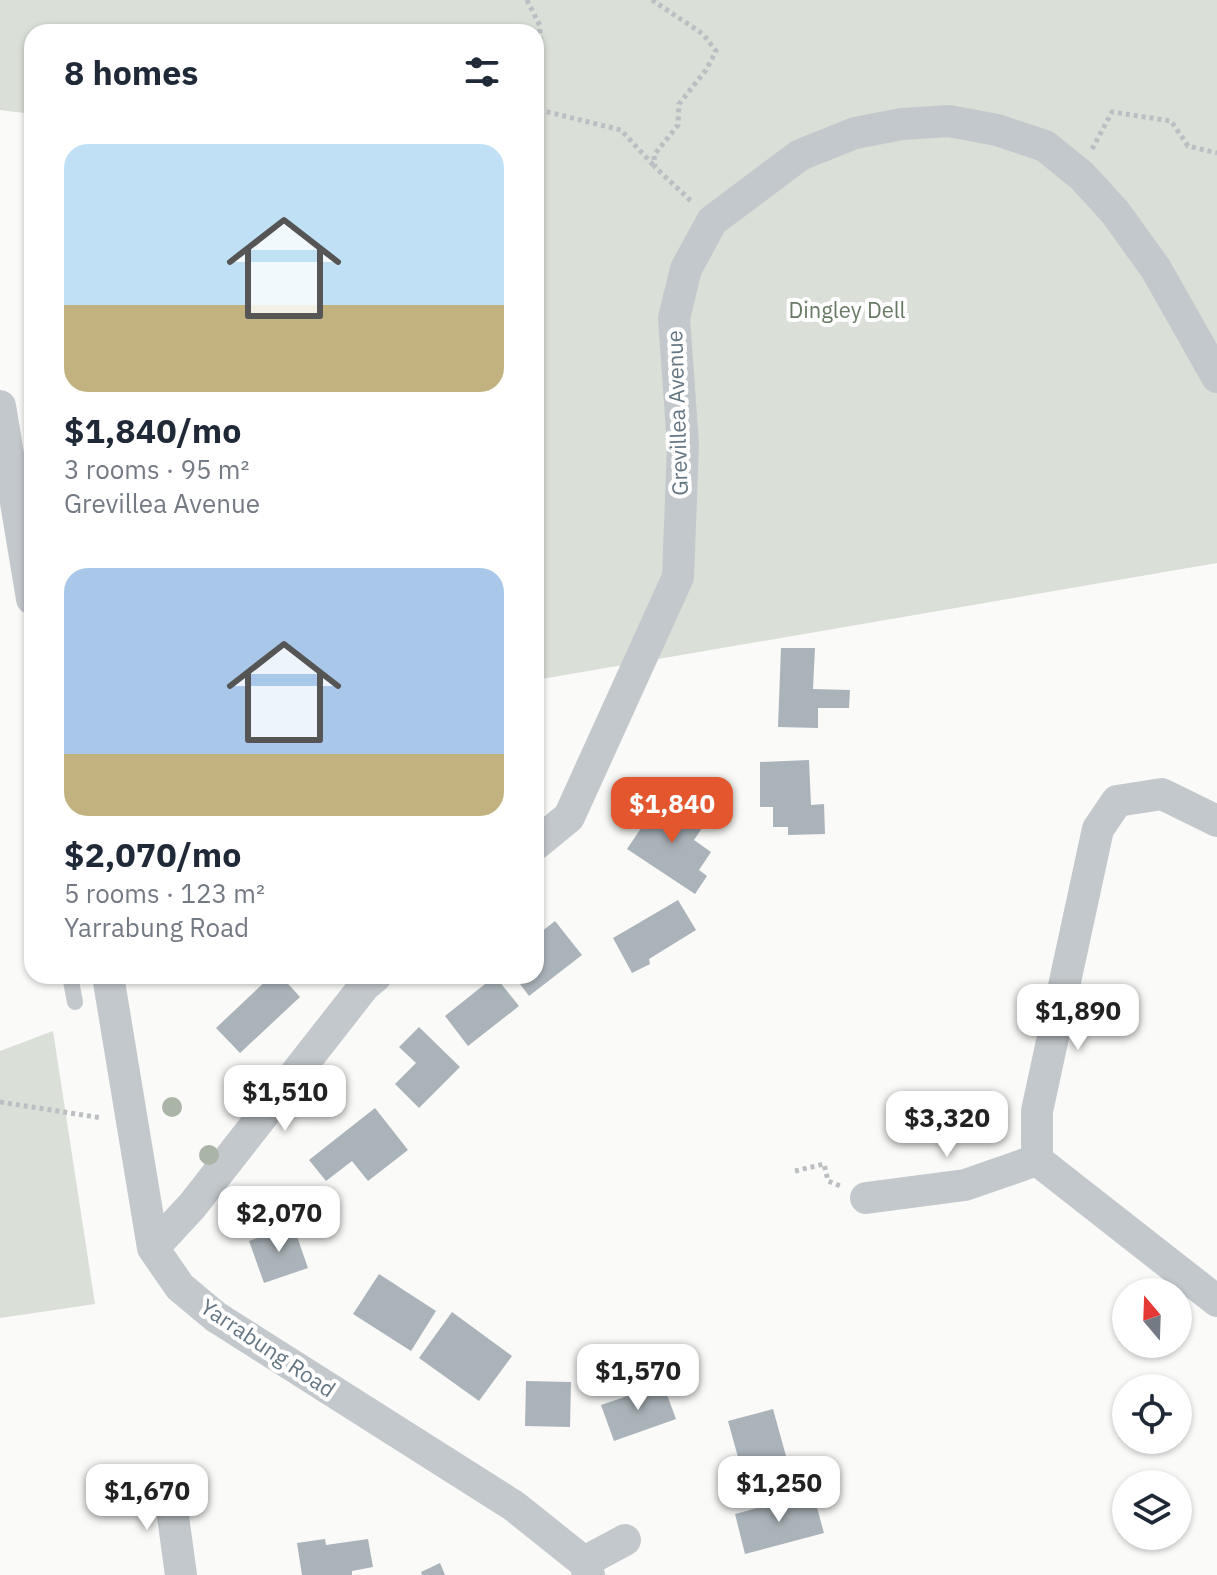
<!DOCTYPE html>
<html lang="en">
<head>
<meta charset="utf-8">
<style>
  :root { --surface:#fff; --page:#f2f2f3; --text:#1f2937; --muted:#747a83; --accent:#e4572e }
  body { margin:0; font-family:"IBM Plex Sans",sans-serif; background:var(--page); color:var(--text); height:100vh; display:flex; flex-direction:column; font-size:30px; white-space:nowrap }
  * { box-sizing:border-box; margin:0 }
  p { font-size:26px; color:var(--muted) }
  .icon { flex:none; width:44px; height:44px; fill:none; stroke:currentColor; stroke-width:2; stroke-linecap:round; stroke-linejoin:round }
  .map { position:relative; flex:1; overflow:hidden }
  .panel { position:absolute; left:24px; top:24px; width:520px; height:960px; display:flex; flex-direction:column; background:var(--surface); border-radius:24px; box-shadow:0 2px 6px #0004 }
  .panel>* { flex:none }
  .needle { width:52px; rotate:341deg }
  .buttons { position:absolute; left:1112px; top:1278px; display:grid; gap:16px }
  .buttons a { display:grid; place-items:center; width:80px; height:80px; border-radius:50%; background:var(--surface); box-shadow:0 2px 6px #0004; font-size:40px }
  .price { position:absolute; translate:-50% -68px; padding:0 18px; border-radius:16px; background:#fff; color:#222; font-size:26px; line-height:52px; filter:drop-shadow(0 2px 4px #0008) }
  .price::after { content:''; position:absolute; left:50%; top:48px; width:24px; height:18px; margin-left:-12px; background:inherit; clip-path:polygon(0 0,100% 0,50% 100%) }
  .price.on { background:var(--accent); color:#fff }
  ul { padding:0; list-style:none }
  li { display:grid; align-content:center; gap:16px; height:424px; padding:0 40px }
  li span { display:grid; place-items:center; height:248px; border-radius:24px; color:#555 }
  li>.icon { margin-inline-start:auto }
  span .icon { width:144px; height:144px; fill:#fffc; stroke-width:1 }
  li b { font-size:34px }
  h2 { display:flex; justify-content:space-between; align-items:center; height:96px; padding:0 40px; font-size:34px }
  .map>svg:first-child { display:block }
  .green { fill:#dadfd7 }
  .building { fill:#aab3b9 }
  .lines { fill:none; stroke-linecap:round; stroke-linejoin:round }
  .path { stroke:#bbbfc2; stroke-width:5; stroke-dasharray:4 4; stroke-linecap:butt }
  .lane { stroke:#c3c8cc; stroke-width:16 }
  .street { stroke:#c3c8cc; stroke-width:32 }
  .tree { fill:#aab4a7 }
  .labels { text-anchor:middle; stroke-width:8; stroke-linejoin:round; paint-order:stroke }
  .park-label { font-size:22px; fill:#687a64; stroke:#fff }
  .street-label { font-size:22px; fill:#657683; stroke:#fff }
</style>
</head>
<body>
<div class="map">
<svg width="1217" height="1575" viewBox="0 0 1217 1575">
  <rect width="100%" height="100%" fill="#fafaf8"/>
  <!-- green -->
  <path class="green" d="M0,0H1217V563L536,680V32H32V114L0,110Z
    M53,1031L95,1304L0,1318V1051Z"/>
  <!-- building -->
  <path class="building" d="M781,648H815L813,689L850,690L849,708H818V728L778,727Z
    M809,760L811,805L824,804L825,834L788,835V827H773V807H760V762Z
    M662,797L704,825L694,840L711,852L699,870L707,876L695,894L627,849Z
    M678,900L696,930L649,959L650,964L632,973L613,938Z
    M555,921L582,955L529,996L514,976H536V936Z
    M271,976H281L300,997L240,1053L216,1028Z
    M495,976L519,1006L468,1046L445,1016Z
    M419,1027L460,1067L419,1108L395,1084L416,1063L399,1047Z
    M375,1108L408,1150L368,1181L352,1161L326,1181L309,1160Z
    M293,1225L308,1268L264,1283L249,1241Z
    M379,1274L436,1311L411,1351L353,1314Z
    M452,1312L512,1356L479,1401L419,1358Z
    M526,1381L571,1382L570,1427L525,1426Z
    M663,1384L676,1419L614,1441L601,1405Z
    M773,1409L786,1456L741,1468L728,1421Z
    M813,1493L824,1533L745,1554L735,1514Z
    M325,1539L326,1545L368,1539L373,1567L352,1571V1575H302L297,1543Z
    M440,1563L445,1575H422L421,1572Z"/>
  <g class="lines">
    <!-- path -->
    <path class="path" d="M527,0L540,26V110L621,130L655,167
      M652,0L703,34L716,51L706,70L679,104L678,125L654,155L655,167L693,203
      M1092,149L1112,112L1171,121L1188,146L1217,153
      M0,1102L102,1118
      M795,1171L824,1164L828,1181L843,1187"/>
    <!-- lane -->
    <path class="lane" d="M70,976L75,1002"/>
    <!-- street -->
    <path class="street" d="M0,406L32,599
      M1217,821L1162,794L1117,801L1098,829L1037,1111V1160L1217,1301
      M536,844L569,817L678,577L683,445L674,318L686,269L712,221L800,155L855,133L902,124L949,121L997,130L1045,146L1082,176L1115,212L1156,269L1217,377
      M108,976L153,1248L180,1287L216,1317L514,1506L584,1562L589,1575
      M866,1198L965,1185L1037,1160
      M153,1248L192,1206L365,985L376,976
      M168,1480L181,1575
      M584,1562L625,1540"/>
  </g>
  <!-- trees -->
  <g class="tree">
    <circle cx="172" cy="1107" r="10"/>
    <circle cx="209" cy="1155" r="10"/>
  </g>
  <g class="labels">
    <!-- park labels -->
    <g class="park-label">
      <text x="847" y="318">Dingley Dell</text>
    </g>
    <!-- street labels -->
    <g class="street-label">
      <text transform="translate(677 413) rotate(-92)" y="8">Grevillea Avenue</text>
      <text transform="translate(268 1348) rotate(34)" y="8">Yarrabung Road</text>
    </g>
  </g>
</svg>
<div class="buttons">
<a><svg class="needle" viewBox="-14 -14 28 28"><path d="M0-13l5 13h-10z" fill="#e53935"/><path d="M0 13l5-13h-10z" fill="#747a83"/></svg></a>
<a><svg class="icon" aria-label="locate" viewBox="0 0 24 24"><circle cx="12" cy="12" r="6"/><path d="M12 2v4M12 18v4M2 12h4M18 12h4"/></svg></a>
<a><svg class="icon" aria-label="layers" viewBox="0 0 24 24"><path d="M12 4l9 5-9 5-9-5zM3 14l9 5 9-5"/></svg></a>
</div>
<b class="price on" style="left:672px;top:845px">$1,840</b>
<b class="price" style="left:1078px;top:1052px">$1,890</b>
<b class="price" style="left:285px;top:1133px">$1,510</b>
<b class="price" style="left:947px;top:1159px">$3,320</b>
<b class="price" style="left:279px;top:1254px">$2,070</b>
<b class="price" style="left:638px;top:1412px">$1,570</b>
<b class="price" style="left:779px;top:1524px">$1,250</b>
<b class="price" style="left:147px;top:1532px">$1,670</b>
<section class="panel">
<h2>8 homes<svg class="icon" aria-label="filters" viewBox="0 0 24 24"><path d="M4 7h16M4 17h16"/><circle cx="9" cy="7" r="2"/><circle cx="15" cy="17" r="2"/></svg></h2>
<ul>
<li><span style="background:linear-gradient(#bfe0f5 65%,#c2b280 0)"><svg class="icon" aria-label="home" viewBox="0 0 24 24"><path d="M3 11l9-7 9 7M6 9v11h12V9"/></svg></span><div><b>$1,840/mo</b><p>3 rooms · 95 m²</p><p>Grevillea Avenue</p></div></li>
<li><span style="background:linear-gradient(#a9c7e8 75%,#c2b280 0)"><svg class="icon" aria-label="home" viewBox="0 0 24 24"><path d="M3 11l9-7 9 7M6 9v11h12V9"/></svg></span><div><b>$2,070/mo</b><p>5 rooms · 123 m²</p><p>Yarrabung Road</p></div></li>
</ul>
</section>
</div>
</body>
</html>
